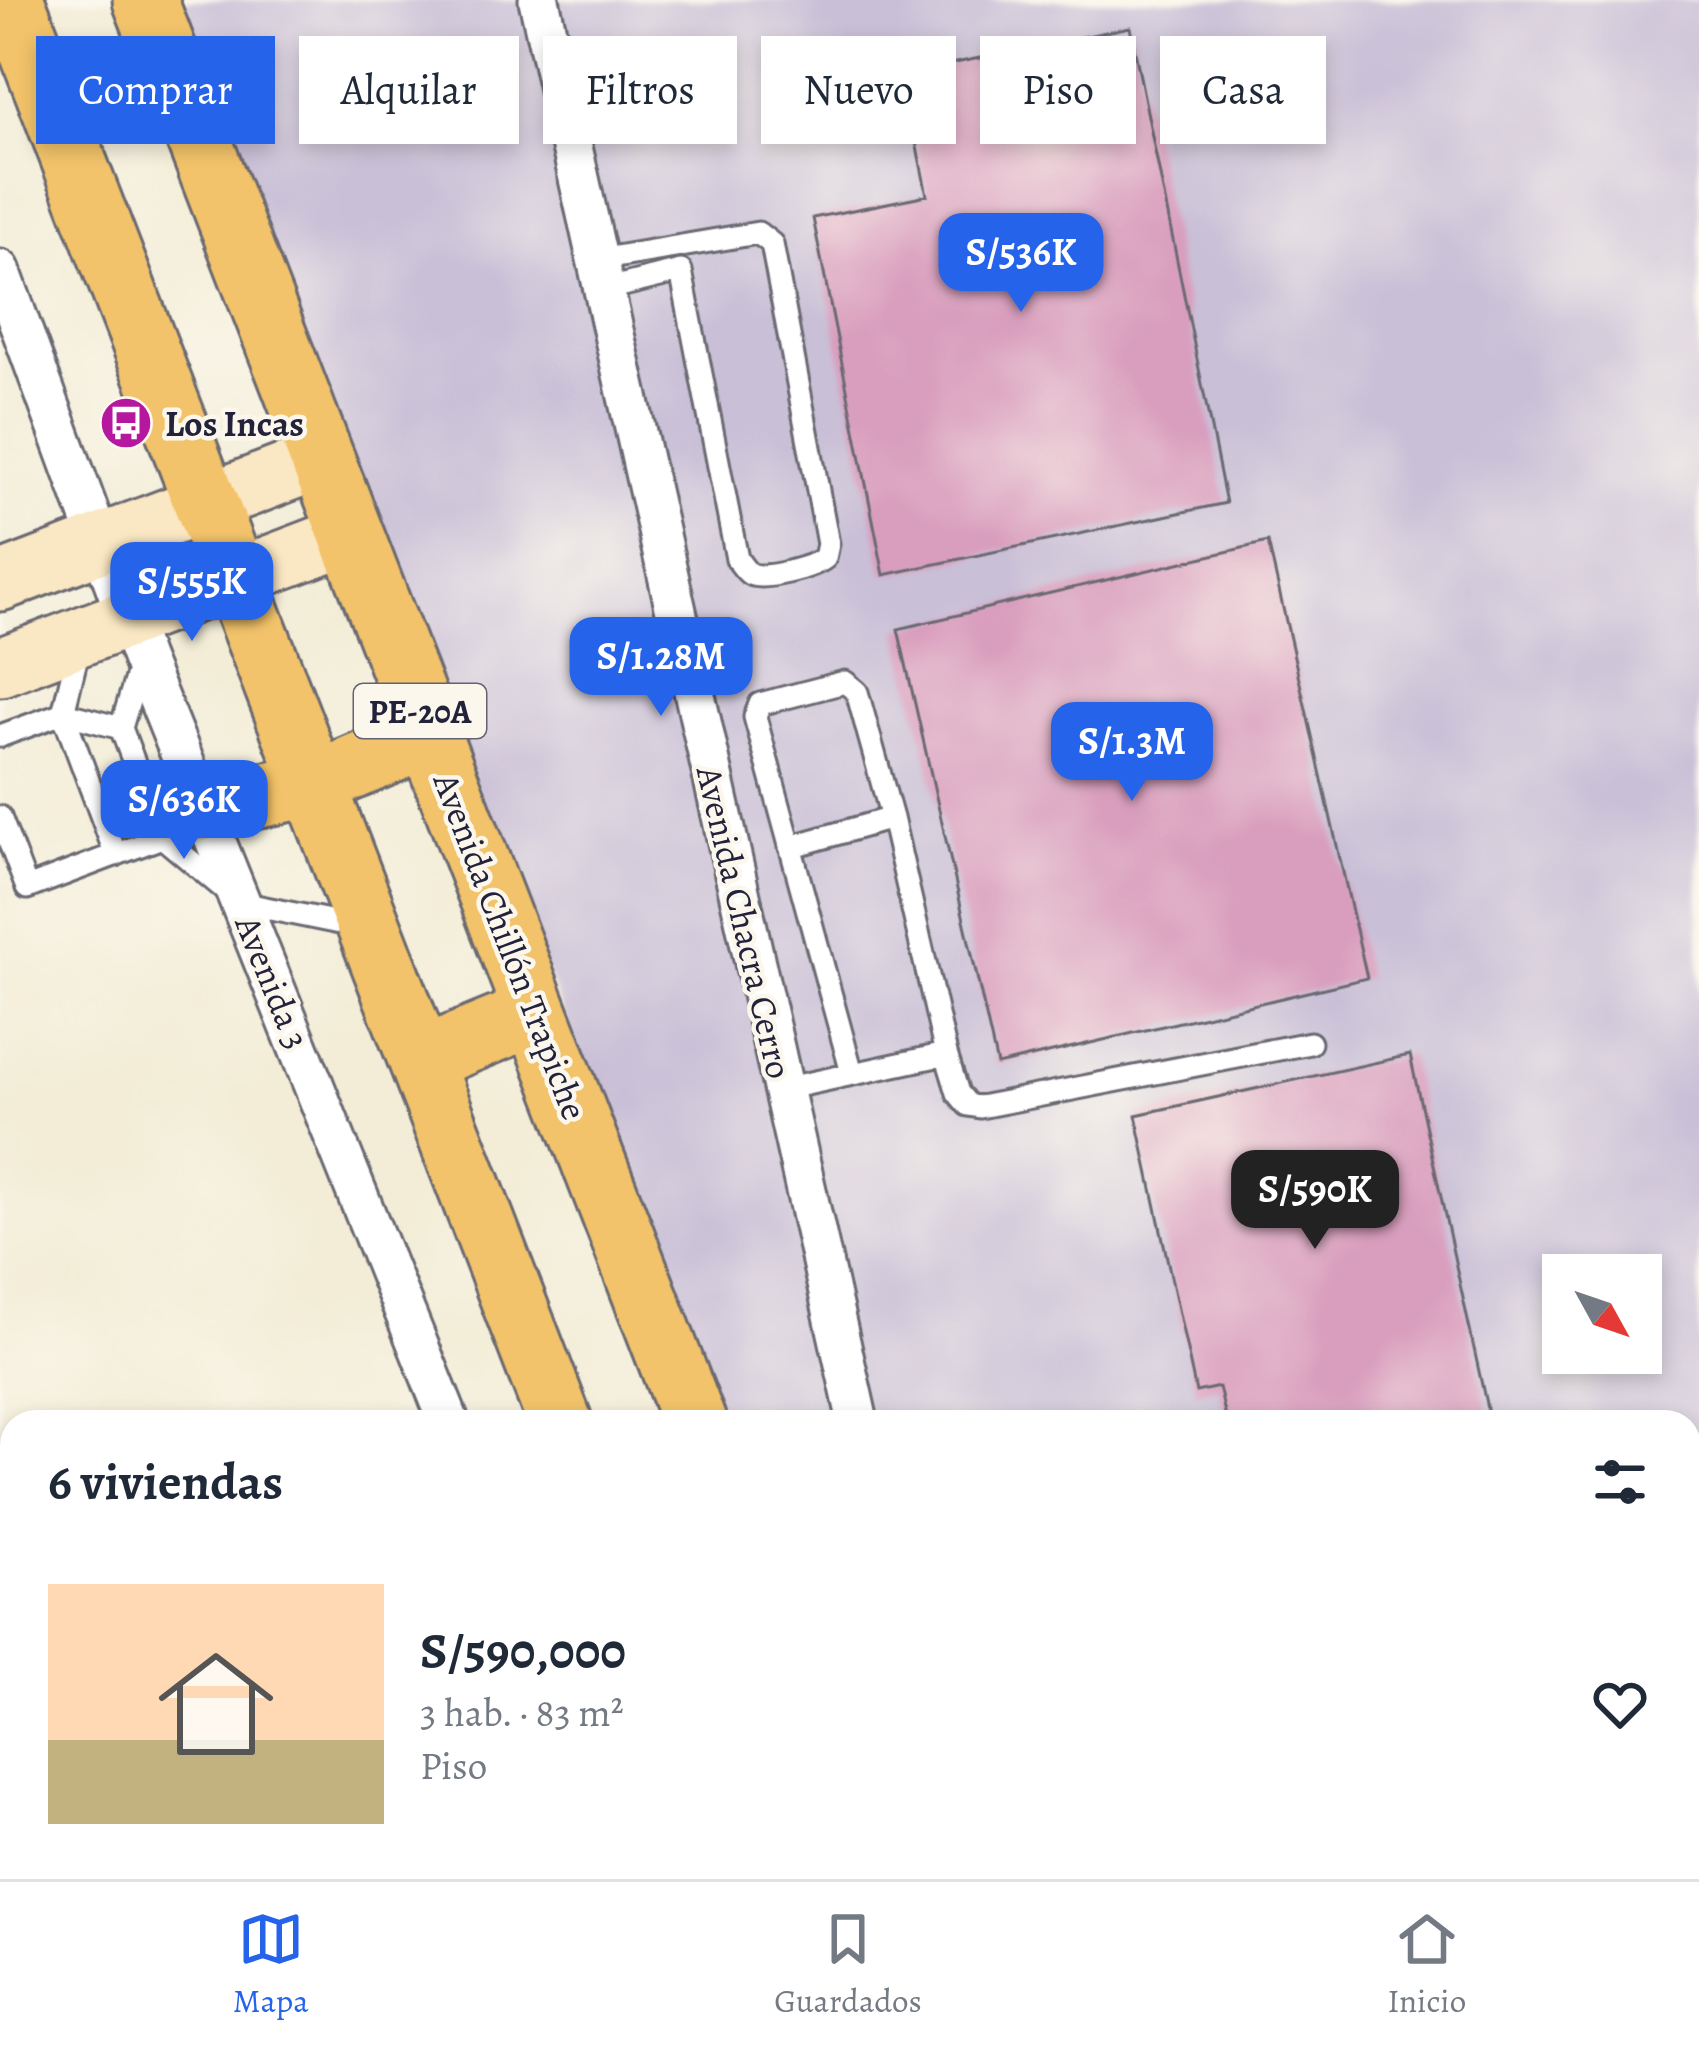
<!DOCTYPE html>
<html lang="es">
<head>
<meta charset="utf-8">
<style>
  :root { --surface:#fff; --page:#f6f6f7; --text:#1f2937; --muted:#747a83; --line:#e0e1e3; --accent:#2563eb }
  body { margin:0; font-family:Alegreya,serif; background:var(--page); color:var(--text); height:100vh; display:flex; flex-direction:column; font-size:45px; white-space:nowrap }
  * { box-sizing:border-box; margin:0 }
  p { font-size:39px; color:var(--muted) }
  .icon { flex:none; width:66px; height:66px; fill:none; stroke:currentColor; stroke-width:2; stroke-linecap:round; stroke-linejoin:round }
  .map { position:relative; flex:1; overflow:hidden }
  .side { position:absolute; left:0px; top:1410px; width:1701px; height:471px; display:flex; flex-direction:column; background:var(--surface); border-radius:36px 36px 0 0; box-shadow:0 6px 18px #0003 }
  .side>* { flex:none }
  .hud { position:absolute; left:36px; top:36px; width:1629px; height:108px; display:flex; gap:24px }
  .needle { width:78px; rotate:130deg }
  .buttons { position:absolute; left:1542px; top:1254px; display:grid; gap:24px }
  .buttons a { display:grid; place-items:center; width:120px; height:120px; border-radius:0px; background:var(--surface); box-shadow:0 6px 18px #0003; font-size:60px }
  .price { position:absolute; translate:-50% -102px; padding:0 27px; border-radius:24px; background:var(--accent); color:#fff; font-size:39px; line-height:78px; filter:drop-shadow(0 3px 6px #0008) }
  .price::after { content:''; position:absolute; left:50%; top:72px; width:36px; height:27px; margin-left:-18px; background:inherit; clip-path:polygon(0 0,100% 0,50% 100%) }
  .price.current { background:#222; color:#fff }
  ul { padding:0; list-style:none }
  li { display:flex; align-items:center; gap:36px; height:300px; padding:0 48px }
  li+li { border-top:3px solid var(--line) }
  li span { display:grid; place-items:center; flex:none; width:336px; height:240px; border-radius:0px; color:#555 }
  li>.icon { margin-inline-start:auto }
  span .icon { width:144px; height:144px; fill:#fffc; stroke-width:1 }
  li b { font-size:51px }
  h2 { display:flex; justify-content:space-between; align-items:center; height:144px; padding:0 48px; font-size:51px }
  .pill { padding:0 42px; border-radius:0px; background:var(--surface); box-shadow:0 6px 18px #0003; font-size:42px; line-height:108px }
  .pill.current { background:var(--accent); color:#fff }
  .dock { display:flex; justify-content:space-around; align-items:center; height:168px; border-top:3px solid var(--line); background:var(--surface); font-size:33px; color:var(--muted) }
  .dock a { display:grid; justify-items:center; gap:6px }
  .dock .current { color:var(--accent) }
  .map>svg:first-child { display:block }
  .industrial { fill:#c9bfd7; fill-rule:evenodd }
  .building { fill:#d99ebe }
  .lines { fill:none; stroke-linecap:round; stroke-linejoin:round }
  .service-casing { stroke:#6b6972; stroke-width:27 }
  .minor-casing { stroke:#6b6972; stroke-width:45 }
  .secondary-casing { stroke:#6b6972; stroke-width:63 }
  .primary-casing { stroke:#6b6972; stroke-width:69 }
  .service { stroke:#fff; stroke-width:21 }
  .minor { stroke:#fff; stroke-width:39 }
  .secondary { stroke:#fae7c3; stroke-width:57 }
  .primary { stroke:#f2c36a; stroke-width:63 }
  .labels { text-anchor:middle; stroke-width:9; stroke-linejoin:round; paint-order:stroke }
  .shield { fill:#fbf7ec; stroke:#636270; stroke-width:3 }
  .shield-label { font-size:33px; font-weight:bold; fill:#22223b }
  .poi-label { font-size:36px; font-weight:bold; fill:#22223b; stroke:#fbf7ec; text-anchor:start }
  .street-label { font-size:36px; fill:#22223b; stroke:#fbf7ec }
</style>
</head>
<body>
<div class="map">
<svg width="1699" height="1879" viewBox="0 0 1699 1879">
  <rect width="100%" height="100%" fill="#fbf7ec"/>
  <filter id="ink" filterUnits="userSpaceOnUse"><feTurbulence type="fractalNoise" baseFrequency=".00833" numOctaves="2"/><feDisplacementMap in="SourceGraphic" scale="24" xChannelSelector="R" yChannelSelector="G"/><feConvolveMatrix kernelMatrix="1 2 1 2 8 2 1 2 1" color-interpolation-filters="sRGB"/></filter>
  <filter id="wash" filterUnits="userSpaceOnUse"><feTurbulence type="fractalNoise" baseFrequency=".004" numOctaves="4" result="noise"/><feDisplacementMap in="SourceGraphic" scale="48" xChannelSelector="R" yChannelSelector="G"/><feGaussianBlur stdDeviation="2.7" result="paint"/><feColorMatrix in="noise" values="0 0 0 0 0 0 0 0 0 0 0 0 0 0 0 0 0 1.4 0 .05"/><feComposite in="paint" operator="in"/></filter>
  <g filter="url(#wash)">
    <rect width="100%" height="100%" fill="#f3edd7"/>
    <!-- industrial -->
    <path class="industrial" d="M173,0H1699V1879H905L901,1869H1689V1422H720ZM1563,1275H1641V1353H1563Z"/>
    <g id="blocks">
      <!-- building -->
      <path class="building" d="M1130,27L1226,503L884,575L813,218L927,195L902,74Z
        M1268,542L1367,978L997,1065L898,629Z
        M1410,1055L1490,1422H1227L1219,1387L1196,1392L1136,1115Z"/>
    </g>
  </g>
  <g filter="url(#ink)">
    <use href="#blocks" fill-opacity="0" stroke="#6b6972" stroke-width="3"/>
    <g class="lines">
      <!-- service casing -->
      <g class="service-casing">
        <path id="service" d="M598,260L758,233L772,244L828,544L825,558C813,567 764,581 750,574C745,571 741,564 737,559L681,271L603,290
          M80,643L63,713L116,855
          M140,664L121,728L162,837L241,903L359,927
          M0,736L63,713L121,728
          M0,817L27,888L162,837
          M790,847L892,818
          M946,1054L958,1093L968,1105L980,1107L1310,1043
          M783,1089L946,1054L892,818L857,692L845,682L760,704L755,717L852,1073"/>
      </g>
      <!-- minor casing -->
      <g class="minor-casing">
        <path id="minor" d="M539,0L858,1422
          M0,270L142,658L449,1422
          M0,1547L12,1548
          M0,1830L12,1831
          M617,1869L620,1879"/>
      </g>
      <!-- secondary casing -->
      <g class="secondary-casing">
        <path id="secondary" d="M0,582L322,459
          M0,667L351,534"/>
      </g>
      <!-- primary casing -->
      <g class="primary-casing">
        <path id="primary" d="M12,0L560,1422
          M145,0L694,1422
          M203,808L314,784L429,735
          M421,1060L536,1013
          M733,1869L737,1879
          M866,1869L870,1879"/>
      </g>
      <!-- service -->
      <use href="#service" class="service"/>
      <!-- minor -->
      <use href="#minor" class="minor"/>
      <!-- secondary -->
      <use href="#secondary" class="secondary"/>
      <!-- primary -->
      <use href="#primary" class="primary"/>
    </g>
  </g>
  <!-- icons -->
  <defs>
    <g id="bus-disc" transform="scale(2.7)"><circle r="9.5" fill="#b5179e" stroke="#fbf7ec"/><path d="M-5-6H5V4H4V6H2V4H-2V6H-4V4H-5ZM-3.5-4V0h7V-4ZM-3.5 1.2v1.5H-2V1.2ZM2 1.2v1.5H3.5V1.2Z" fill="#fff"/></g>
  </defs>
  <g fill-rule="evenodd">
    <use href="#bus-disc" x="126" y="423"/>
  </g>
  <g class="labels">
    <!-- shield labels -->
    <rect class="shield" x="354" y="684" width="132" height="54" rx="9"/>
    <g class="shield-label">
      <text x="420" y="723">PE-20A</text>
    </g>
    <!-- poi labels -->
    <g class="poi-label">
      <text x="165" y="436">Los Incas</text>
    </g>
    <!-- street labels -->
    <g class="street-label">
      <text transform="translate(745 922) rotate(77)" y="13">Avenida Chacra Cerro</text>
      <text transform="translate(511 946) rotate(69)" y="13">Avenida Chillón Trapiche</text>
      <text transform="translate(273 982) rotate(68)" y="13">Avenida 3</text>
    </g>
  </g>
</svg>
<div class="buttons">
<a><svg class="needle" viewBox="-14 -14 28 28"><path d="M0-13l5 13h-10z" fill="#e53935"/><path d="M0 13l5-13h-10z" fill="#747a83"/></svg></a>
</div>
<b class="price" style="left:1021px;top:315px">S/536K</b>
<b class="price" style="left:192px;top:644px">S/555K</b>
<b class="price" style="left:661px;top:719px">S/1.28M</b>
<b class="price" style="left:1132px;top:804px">S/1.3M</b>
<b class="price" style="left:184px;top:862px">S/636K</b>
<b class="price current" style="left:1315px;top:1252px">S/590K</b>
<div class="hud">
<a class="pill current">Comprar</a>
<a class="pill">Alquilar</a>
<a class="pill">Filtros</a>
<a class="pill">Nuevo</a>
<a class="pill">Piso</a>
<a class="pill">Casa</a>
</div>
<section class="side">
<h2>6 viviendas<svg class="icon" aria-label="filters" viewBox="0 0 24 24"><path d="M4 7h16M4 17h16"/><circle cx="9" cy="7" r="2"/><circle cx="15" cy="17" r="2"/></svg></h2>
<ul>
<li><span style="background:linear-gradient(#ffd9b3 65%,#c2b280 0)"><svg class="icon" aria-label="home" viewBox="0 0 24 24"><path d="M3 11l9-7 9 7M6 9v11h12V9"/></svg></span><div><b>S/590,000</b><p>3 hab. · 83 m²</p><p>Piso</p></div><svg class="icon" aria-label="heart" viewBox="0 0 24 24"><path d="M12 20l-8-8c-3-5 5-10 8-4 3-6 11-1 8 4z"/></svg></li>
</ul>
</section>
</div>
<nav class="dock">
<a class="current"><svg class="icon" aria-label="map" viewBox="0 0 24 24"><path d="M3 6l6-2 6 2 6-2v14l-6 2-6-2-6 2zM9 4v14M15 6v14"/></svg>Mapa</a>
<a><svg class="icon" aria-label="saved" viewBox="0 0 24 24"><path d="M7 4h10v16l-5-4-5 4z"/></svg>Guardados</a>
<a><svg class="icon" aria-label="home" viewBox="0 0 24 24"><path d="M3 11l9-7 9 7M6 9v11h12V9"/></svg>Inicio</a>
</nav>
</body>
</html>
